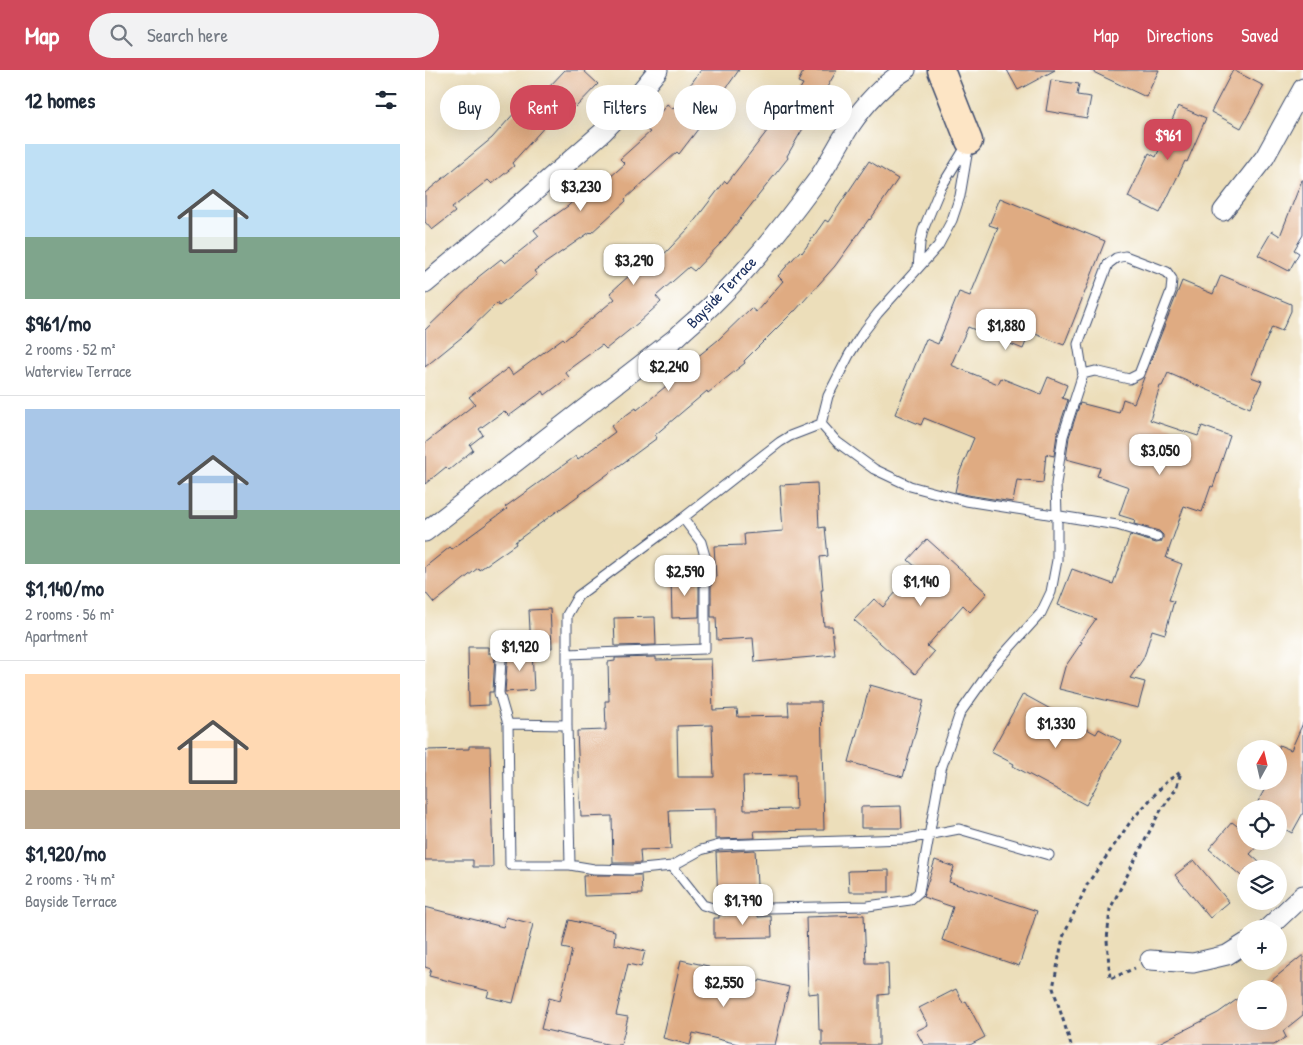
<!DOCTYPE html>
<html lang="en">
<head>
<meta charset="utf-8">
<style>
  :root { --surface:#fff; --page:#f2f2f3; --text:#1f2937; --muted:#747a83; --line:#e0e1e3; --accent:#d1495b }
  body { margin:0; font-family:"Patrick Hand",sans-serif; background:var(--page); color:var(--text); height:100vh; display:flex; flex-direction:column; font-size:19px; white-space:nowrap }
  * { box-sizing:border-box; margin:0 }
  p { font-size:16px; color:var(--muted) }
  .icon { flex:none; width:28px; height:28px; fill:none; stroke:currentColor; stroke-width:2; stroke-linecap:round; stroke-linejoin:round }
  .map { position:relative; flex:1; overflow:hidden }
  .panel { display:flex; flex-direction:column; background:var(--surface); width:425px }
  .panel>* { flex:none }
  .guide { position:absolute; left:15px; top:15px; width:475px; height:45px; display:flex; gap:10px }
  .needle { width:32px; rotate:8deg }
  .fabs { position:absolute; left:812px; top:670px; display:grid; gap:10px }
  .fabs a { display:grid; place-items:center; width:50px; height:50px; border-radius:50%; background:var(--surface); box-shadow:0 5px 20px #0002; font-size:25px }
  .price { position:absolute; translate:-50% -42px; padding:0 11px; border-radius:10px; background:#fff; color:#222; font-size:16px; line-height:32px; filter:drop-shadow(0 1px 2px #0008) }
  .price::after { content:''; position:absolute; left:50%; top:30px; width:15px; height:11px; margin-left:-8px; background:inherit; clip-path:polygon(0 0,100% 0,50% 100%) }
  .price.on { background:var(--accent); color:#fff }
  ul { padding:0; list-style:none }
  li { display:grid; align-content:center; gap:10px; height:265px; padding:0 25px }
  li+li { border-top:1px solid var(--line) }
  li span { display:grid; place-items:center; height:155px; border-radius:0px; color:#555 }
  li>.icon { margin-inline-start:auto }
  span .icon { width:90px; height:90px; fill:#fffc; stroke-width:1 }
  li b { font-size:21px }
  h2 { display:flex; justify-content:space-between; align-items:center; height:60px; padding:0 25px; font-size:21px }
  .pill { padding:0 18px; border-radius:22px; background:var(--surface); box-shadow:0 5px 20px #0002; font-size:18px; line-height:45px }
  .pill.on { background:var(--accent); color:#fff }
  header { display:flex; align-items:center; gap:30px; box-sizing:border-box; height:70px; padding:0 25px; background:var(--accent); color:#fff }
  header strong { font-size:24px }
  nav { display:flex; gap:28px; margin-inline-start:auto; font-size:18px }
  .search { width:350px; height:45px; background:var(--page); display:flex; align-items:center; gap:12px; box-sizing:border-box; padding:0 18px; border-radius:28px; color:var(--muted); font-size:19px }
  main { display:flex; flex:1; min-height:0 }
  .map>svg:first-child { display:block }
  .building { fill:#dfab82; fill-rule:evenodd }
  .lines { fill:none; stroke-linecap:round; stroke-linejoin:round }
  .lane-casing { stroke:#3a496c; stroke-width:11 }
  .street-casing { stroke:#3a496c; stroke-width:21 }
  .secondary-casing { stroke:#3a496c; stroke-width:29 }
  .path { stroke:#3a496c; stroke-width:3; stroke-dasharray:4 4; stroke-linecap:butt }
  .lane { stroke:#fff; stroke-width:9 }
  .street { stroke:#fff; stroke-width:19 }
  .secondary { stroke:#fde5c5; stroke-width:26 }
  .labels { text-anchor:middle; stroke-width:4; stroke-linejoin:round; paint-order:stroke }
  .street-label { font-size:16px; fill:#1b2f5e; stroke:#fff }
</style>
</head>
<body>
<header>
<strong>Map</strong>
<div class="search"><svg class="icon" aria-label="search" viewBox="0 0 24 24"><circle cx="10" cy="10" r="6"/><path d="M15 15l6 6"/></svg>Search here</div>
<nav><a>Map</a><a>Directions</a><a>Saved</a></nav>
</header>
<main>
<section class="panel">
<h2>12 homes<svg class="icon" aria-label="filters" viewBox="0 0 24 24"><path d="M4 7h16M4 17h16"/><circle cx="9" cy="7" r="2"/><circle cx="15" cy="17" r="2"/></svg></h2>
<ul>
<li><span style="background:linear-gradient(#bfe0f5 60%,#7fa58c 0)"><svg class="icon" aria-label="home" viewBox="0 0 24 24"><path d="M3 11l9-7 9 7M6 9v11h12V9"/></svg></span><div><b>$961/mo</b><p>2 rooms · 52 m²</p><p>Waterview Terrace</p></div></li>
<li><span style="background:linear-gradient(#a9c7e8 65%,#7fa58c 0)"><svg class="icon" aria-label="home" viewBox="0 0 24 24"><path d="M3 11l9-7 9 7M6 9v11h12V9"/></svg></span><div><b>$1,140/mo</b><p>2 rooms · 56 m²</p><p>Apartment</p></div></li>
<li><span style="background:linear-gradient(#ffd9b3 75%,#b9a48a 0)"><svg class="icon" aria-label="home" viewBox="0 0 24 24"><path d="M3 11l9-7 9 7M6 9v11h12V9"/></svg></span><div><b>$1,920/mo</b><p>2 rooms · 74 m²</p><p>Bayside Terrace</p></div></li>
</ul>
</section>
<div class="map">
<svg width="878" height="975" viewBox="0 0 878 975">
  <rect width="100%" height="100%" fill="#fff"/>
  <filter id="ink" filterUnits="userSpaceOnUse"><feTurbulence type="fractalNoise" baseFrequency=".02" numOctaves="2"/><feDisplacementMap in="SourceGraphic" scale="10" xChannelSelector="R" yChannelSelector="G"/><feConvolveMatrix kernelMatrix="1 2 1 2 8 2 1 2 1" color-interpolation-filters="sRGB"/></filter>
  <filter id="wash" filterUnits="userSpaceOnUse"><feTurbulence type="fractalNoise" baseFrequency=".0096" numOctaves="4" result="noise"/><feDisplacementMap in="SourceGraphic" scale="20" xChannelSelector="R" yChannelSelector="G"/><feGaussianBlur stdDeviation="1.12" result="paint"/><feColorMatrix in="noise" values="0 0 0 0 0 0 0 0 0 0 0 0 0 0 0 0 0 1.4 0 .05"/><feComposite in="paint" operator="in"/></filter>
  <g filter="url(#wash)">
    <rect width="100%" height="100%" fill="#ecdeba"/>
    <g id="blocks">
      <!-- building -->
      <path class="building" d="M140,0H158L173,14L151,37L146,32L134,45L132,43L87,93L89,96L67,114L63,110L27,138L30,142L7,160L0,152V123L67,68L101,30L107,35Z
        M276,0H314L282,45L283,46L254,84L252,82L200,129L201,131L166,163L165,162L109,201L112,205L74,236L72,233L37,267L0,297V260L53,209L52,208L76,189L80,193L114,166L109,160L143,136L163,117L168,122L200,94L195,89L225,62L222,60L242,34L248,39Z
        M379,0H412L362,86L363,88L297,172L269,201L264,197L231,226L236,232L213,253L181,279L177,275L140,302L144,307L120,325L118,321L84,346L79,341L54,359L58,365L45,375L48,380L24,400L21,397L0,414V373L50,334L44,327L83,298L88,305L138,268L140,270L190,229L185,223L205,205L208,208L224,194L227,197L264,158L300,111L302,113L346,56L355,39L361,42L378,14L373,12Z
        M582,0H630L593,20Z
        M664,0H734L721,27Z
        M808,0L839,16L816,58L786,42Z
        M626,10L654,14L652,25L666,27L662,48L621,41Z
        M753,36L781,48L762,92L760,91L735,143L703,127L724,83L731,87Z
        M444,91L473,109L445,150L444,149L410,196L370,241H369L319,291L320,293L283,323L282,321L230,365L232,368L90,472L91,474L54,500L53,498L9,533L0,522V497L25,477L27,479L82,439L80,437L151,386L153,389L190,362L186,356L211,338L212,340L263,298L261,296L293,270L326,238L331,242L358,211L353,206L375,181L377,183L400,150L403,152Z
        M877,110H878V165L869,180L874,183L864,201L833,185L847,161L855,166Z
        M575,128L680,171L639,275L605,262L598,279L543,257L526,295L573,314L576,308L616,324L623,307L642,315L637,328L643,330L632,364L629,386L621,384L618,413L592,410L588,432L542,425L530,422L534,404L549,368L499,348L496,355L470,344L501,269L513,274L534,222L545,226L573,158L564,155Z
        M796,205L866,234V241L857,261L847,257L826,307L837,311L825,338L743,303L737,316H735L725,350L773,366L777,356L805,366L788,417L786,416L777,442L759,436L741,488L757,494L744,530L749,531L740,564L727,560L721,581L718,589L705,608L720,612L713,638L634,619L640,597L657,572L655,571L671,549L633,535L647,499L688,514L705,465L731,473L736,472L738,468V465L734,461L709,454L710,450L694,445L704,417L672,406L675,398L641,389L644,367L655,333L694,343L698,329L709,333L757,211L788,224Z
        M392,413L394,458L400,457L403,486L395,487L398,520H396L399,556H407L410,585L330,592L328,568L292,570L291,547H286V507H291L289,476L320,475L319,464L358,461L355,415Z
        M502,469L562,523L545,542L538,535L502,576L509,582L490,604L429,550L449,529L458,537L492,498L483,490Z
        M274,507V547L247,548L246,508Z
        M125,539L127,578L106,579L104,540Z
        M230,547L231,575L190,576L189,548Z
        M43,577H63V583H70L68,622H64V635L44,636Z
        M107,581L109,620L80,622L83,582Z
        M231,587V590L286,589L288,640L312,639L313,647L364,646L363,632H396L399,760L329,761L330,768L290,769V739L244,740L246,779L215,780L216,793H188L187,746L156,747L152,661L181,660L180,631H184L183,592L190,591V588ZM287,655L289,707H253L252,656ZM370,705L371,739L319,740L318,706Z
        M445,615L499,630L478,707L424,692Z
        M598,624L671,664L674,659L696,671L661,735L588,696L589,694L566,682Z
        M878,653V743L867,763L854,756V739H829L844,711H854V675L866,680Z
        M44,676H65L68,797H48V790H0V680L44,679Z
        M476,736L477,758H436V737Z
        M807,752L821,763V771H831L834,774L825,784L842,799H821V810L784,779Z
        M330,780L333,832L293,833L291,782Z
        M510,790L529,797L524,812L612,841L594,896L517,870L528,837L498,827Z
        M769,790L804,832L785,848L750,805Z
        M464,800V822H424L423,801Z
        M175,805H216L217,824L159,826L158,806Z
        M0,837L78,857L81,847L108,854L88,933L62,927L64,921L4,906L6,899L0,897Z
        M333,844V847L346,846L347,867L289,868V848H294V845Z
        M439,845L441,893H463L464,924L454,925V975H397V960H394L393,923L383,924L381,847Z
        M144,850L190,861L189,874L220,881L216,897L203,894L191,945L203,947L196,975H186L116,959L124,928L135,931L147,880L137,878Z
        M878,885V945L858,961L861,967L849,975H730L793,943L821,923V951H854V919H836Z
        M256,890L283,896V900L334,912L335,910L364,917L350,975H317L268,963L265,975L238,968Z
        M531,919L538,933L541,931L560,967L545,975H499L491,961L503,955L494,938Z"/>
    </g>
  </g>
  <g filter="url(#ink)">
    <use href="#blocks" fill-opacity="0" stroke="#3a496c" stroke-width="1"/>
    <g class="lines">
      <!-- lane casing -->
      <g class="lane-casing">
        <path id="lane" d="M700,186L742,202L747,209L746,221L714,304L704,309L670,301L658,304L653,274L683,194L691,188Z
          M493,198L495,173L498,160L515,119L542,75
          M396,354L412,372L449,399L485,416L541,431L692,455L732,467
          M396,354L403,326L424,285L437,264L453,243L513,176L527,150L535,126L544,73
          M77,573L74,623L83,654
          M142,584L280,579V486L276,472L258,448
          M142,655L83,654L85,795H145L169,799L207,800L247,796L276,780L294,775L481,769L534,759L624,785
          M145,795L142,655V545L153,526L258,448L355,372L365,366L396,354
          M247,796L278,835L291,839L443,836L485,830L494,822L516,699L535,643L569,595L616,543L626,522L632,490V446L631,414L635,386L638,366L658,304"/>
      </g>
      <!-- street casing -->
      <g class="street-casing">
        <path id="street" d="M798,141L840,87L878,18
          M0,214L71,155L179,61L206,33L233,0
          M0,462L252,267C263,256 275,247 286,236C323,200 356,159 387,117C402,98 412,76 425,56C440,34 458,14 481,0
          M842,859L878,825
          M725,890L768,893L802,885L821,873"/>
      </g>
      <!-- secondary casing -->
      <g class="secondary-casing">
        <path id="secondary" d="M516,0L544,71"/>
      </g>
      <!-- path -->
      <path class="path" d="M646,975L628,918L638,867L663,813L706,751L742,711L756,702L751,719L734,743L685,839L682,870L685,909L710,898"/>
      <!-- lane -->
      <use href="#lane" class="lane"/>
      <!-- street -->
      <use href="#street" class="street"/>
      <!-- secondary -->
      <use href="#secondary" class="secondary"/>
    </g>
  </g>
  <g class="labels">
    <!-- street labels -->
    <g class="street-label">
      <text transform="translate(296 222) rotate(-46)" y="6">Bayside Terrace</text>
    </g>
  </g>
</svg>
<div class="fabs">
<a><svg class="needle" viewBox="-14 -14 28 28"><path d="M0-13l5 13h-10z" fill="#e53935"/><path d="M0 13l5-13h-10z" fill="#747a83"/></svg></a>
<a><svg class="icon" aria-label="locate" viewBox="0 0 24 24"><circle cx="12" cy="12" r="6"/><path d="M12 2v4M12 18v4M2 12h4M18 12h4"/></svg></a>
<a><svg class="icon" aria-label="layers" viewBox="0 0 24 24"><path d="M12 4l9 5-9 5-9-5zM3 14l9 5 9-5"/></svg></a>
<a>+</a>
<a>−</a>
</div>
<b class="price on" style="left:743px;top:91px">$961</b>
<b class="price" style="left:156px;top:142px">$3,230</b>
<b class="price" style="left:209px;top:216px">$3,290</b>
<b class="price" style="left:581px;top:281px">$1,880</b>
<b class="price" style="left:244px;top:322px">$2,240</b>
<b class="price" style="left:735px;top:406px">$3,050</b>
<b class="price" style="left:260px;top:527px">$2,590</b>
<b class="price" style="left:496px;top:537px">$1,140</b>
<b class="price" style="left:95px;top:602px">$1,920</b>
<b class="price" style="left:631px;top:679px">$1,330</b>
<b class="price" style="left:318px;top:856px">$1,790</b>
<b class="price" style="left:299px;top:938px">$2,550</b>
<div class="guide">
<a class="pill">Buy</a>
<a class="pill on">Rent</a>
<a class="pill">Filters</a>
<a class="pill">New</a>
<a class="pill">Apartment</a>
</div>
</div>
</main>
</body>
</html>
